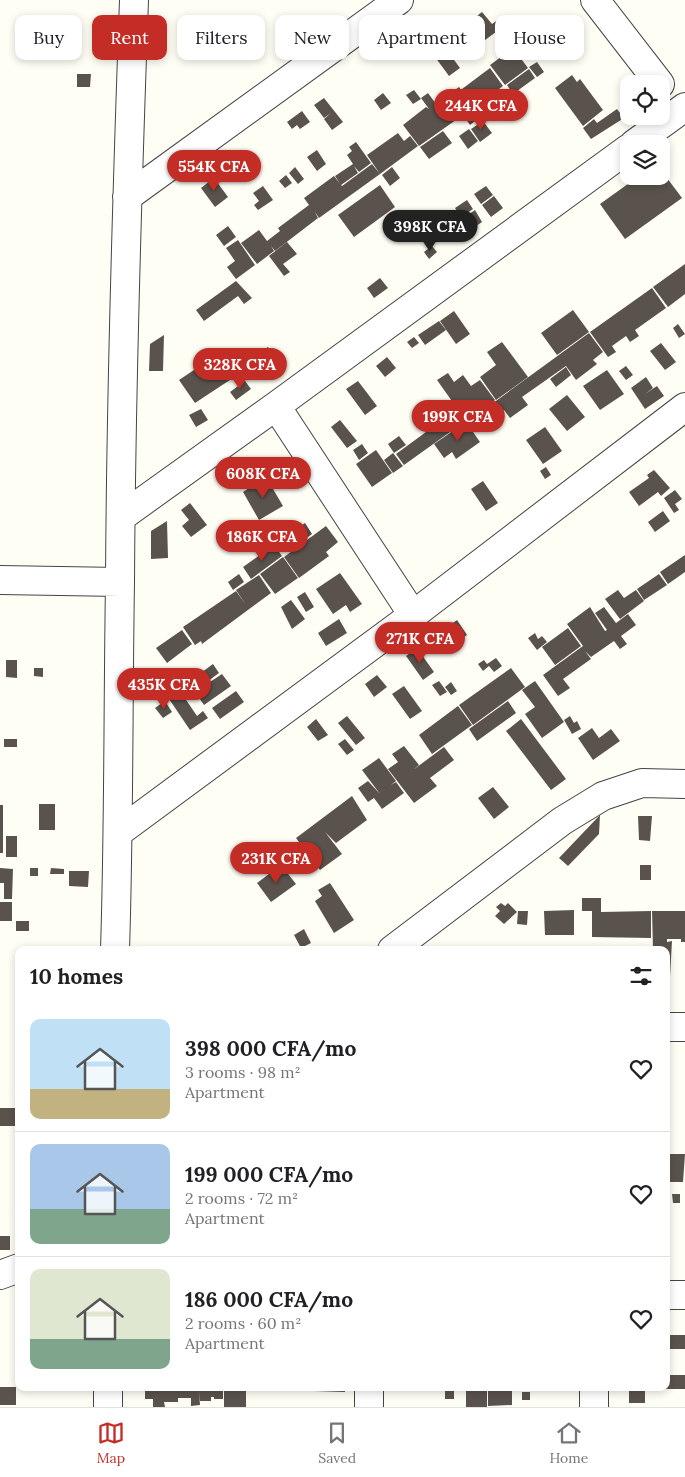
<!DOCTYPE html>
<html lang="en">
<head>
<meta charset="utf-8">
<style>
  :root { --surface:#fff; --page:#f6f6f6; --text:#202124; --muted:#757577; --line:#e0e0e0; --accent:#c42c26 }
  body { margin:0; font-family:Lora,serif; background:var(--page); color:var(--text); height:100vh; display:flex; flex-direction:column; font-size:19px; white-space:nowrap }
  * { box-sizing:border-box; margin:0 }
  p { font-size:16px; color:var(--muted) }
  .icon { flex:none; width:28px; height:28px; fill:none; stroke:currentColor; stroke-width:2; stroke-linecap:round; stroke-linejoin:round }
  .map { position:relative; flex:1; overflow:hidden }
  .drawer { position:absolute; left:15px; top:946px; width:655px; height:445px; display:flex; flex-direction:column; background:var(--surface); border-radius:10px; box-shadow:0 2px 8px #0003 }
  .drawer>* { flex:none }
  .guide { position:absolute; left:15px; top:15px; width:655px; height:45px; display:flex; gap:10px }
  .controls { position:absolute; left:620px; top:75px; display:grid; gap:10px }
  .controls a { display:grid; place-items:center; width:50px; height:50px; border-radius:10px; background:var(--surface); box-shadow:0 2px 8px #0003; font-size:25px }
  .price { position:absolute; translate:-50% -42px; padding:0 11px; border-radius:18px; background:var(--accent); color:#fff; font-size:16px; line-height:32px; filter:drop-shadow(0 1px 2px #0008) }
  .price::after { content:''; position:absolute; left:50%; top:30px; width:15px; height:11px; margin-left:-8px; background:inherit; clip-path:polygon(0 0,100% 0,50% 100%) }
  .price.current { background:#222; color:#fff }
  ul { padding:0; list-style:none }
  li { display:flex; align-items:center; gap:15px; height:125px; padding:0 15px }
  li+li { border-top:1px solid var(--line) }
  li span { display:grid; place-items:center; flex:none; width:140px; height:100px; border-radius:10px; color:#555 }
  li>.icon { margin-inline-start:auto }
  span .icon { width:60px; height:60px; fill:#fffc; stroke-width:1 }
  li b { font-size:21px }
  h2 { display:flex; justify-content:space-between; align-items:center; height:60px; padding:0 15px; font-size:21px }
  .tag { padding:0 18px; border-radius:10px; background:var(--surface); box-shadow:0 2px 8px #0003; font-size:18px; line-height:45px }
  .tag.current { background:var(--accent); color:#fff }
  .tabs { display:flex; justify-content:space-around; align-items:center; height:70px; border-top:1px solid var(--line); background:var(--surface); font-size:14px; color:var(--muted) }
  .tabs a { display:grid; justify-items:center; gap:2px }
  .tabs .current { color:var(--accent) }
  .map>svg:first-child { display:block }
  .building { fill:#5a534d }
  .lines { fill:none; stroke-linecap:round; stroke-linejoin:round }
  .minor-casing { stroke:#444; stroke-width:30 }
  .minor { stroke:#fff; stroke-width:28 }
</style>
</head>
<body>
<div class="map">
<svg width="685" height="1407" viewBox="0 0 685 1407">
  <rect width="100%" height="100%" fill="#fffef5"/>
  <!-- building -->
  <path class="building" d="M482,12L492,24L499,19L504,26L477,46L462,27Z
    M414,29L422,40L403,56L394,45Z
    M423,41L432,53L427,57L424,54L420,57L413,49Z
    M513,48L528,68L505,85L490,65Z
    M446,49L460,68L449,76L435,57Z
    M537,62L544,72L537,77L529,67Z
    M490,68L503,86L475,107L462,89Z
    M529,69L535,78L513,94L507,85Z
    M77,74H91L90,87H77Z
    M572,75L577,82L580,79L603,110L583,126L555,88Z
    M459,87L480,117L470,125L463,115L419,146L403,125L426,107L429,109L421,98L428,93L436,104Z
    M414,90L421,99L413,104L406,95Z
    M383,93L391,103L381,110L374,100Z
    M324,98L343,122L332,130L324,119L331,113L324,118L314,105Z
    M617,109L624,118L591,139L583,128L594,119L597,123Z
    M302,111L310,122L300,129L297,125L292,129L287,122Z
    M483,121L492,133L480,142L471,129Z
    M469,129L478,141L468,149L459,136Z
    M443,131L452,143L429,159L420,147Z
    M398,133L404,141L410,136L418,146L380,174L367,155Z
    M356,142L371,163L359,172L354,166L358,173L341,185L335,176L353,164L347,155L352,151L349,147Z
    M317,150L326,164L317,171L307,157Z
    M372,164L380,174L319,218L315,212L318,218L275,251L271,246L274,251L257,264L241,243L259,230L267,241L280,231L278,228L309,205L304,198L334,176L342,186Z
    M295,167L304,179L298,184L289,173Z
    M392,167L400,178L390,186L382,175Z
    M661,170L682,198L625,239L600,204L639,176H661Z
    M286,175L292,183L285,188L279,181Z
    M214,178L228,197L215,207L201,188Z
    M380,185L395,207L354,237L338,215Z
    M263,186L273,200L258,210L254,205L259,201L253,193Z
    M486,186L493,195L481,204L474,194Z
    M494,196L503,208L491,217L482,205Z
    M467,200L473,209L461,217L455,208Z
    M475,210L482,222L469,231L462,219Z
    M228,226L236,237L224,246L216,235Z
    M238,240L255,265L236,279L227,267L235,261L226,248Z
    M287,242L297,254L283,264L290,272L284,276L269,256Z
    M432,246L437,252L429,259L424,252Z
    M685,264V294L668,307L653,287Z
    M380,278L388,288L374,298L367,288Z
    M236,281L252,298L244,304L238,296L204,321L196,310Z
    M652,288L666,308L635,330L639,336L630,342L626,336L612,346L616,352L608,357L590,332Z
    M573,310L589,332L557,355L541,333Z
    M454,311L470,334L456,344L440,321Z
    M439,321L446,330L425,345L418,335Z
    M678,324L685,334L679,338L673,328Z
    M589,333L603,352L593,360L597,364L576,380L566,366L522,397L528,405L510,418L504,410L474,432L467,422Z
    M164,335L163,371H149L150,344Z
    M414,337L419,343L412,348L407,342Z
    M502,342L528,377L496,400L480,377L496,365L487,352Z
    M661,343L676,362L665,370L650,351Z
    M268,347L281,367L263,379L249,359Z
    M224,350L239,374L195,403L179,380Z
    M387,357L396,368L385,377L376,366Z
    M626,366L633,375L626,380L619,371Z
    M566,367L571,375L556,387L550,379Z
    M607,370L624,394L600,410L583,386Z
    M448,373L454,382L463,375L471,386L480,380L495,400L466,421L437,380Z
    M646,377L653,388L645,394L657,386L664,396L645,409L631,388Z
    M245,381L251,389L236,400L230,392Z
    M358,381L377,406L365,415L346,389Z
    M567,395L585,417L567,431L549,409Z
    M449,401L464,422L404,465L396,454L426,432L419,423Z
    M201,409L208,420L196,427L189,415Z
    M340,420L357,441L347,448L331,427Z
    M466,422L480,442L456,459L452,452L444,458L434,444Z
    M545,427L562,451L543,464L526,440Z
    M399,436L406,445L394,453L388,444Z
    M362,444L368,453L359,460L353,450Z
    M376,450L392,473L372,487L356,464Z
    M393,453L403,466L393,473L384,460Z
    M546,467L551,475L545,479L540,471Z
    M654,470L670,488L661,496L658,492L639,506L629,492L649,478L647,475Z
    M266,477L283,506L259,520L243,492Z
    M483,481L498,503L486,511L471,489Z
    M675,490L682,499L675,504L679,510L674,513L664,498Z
    M190,503L207,525L191,537L182,526L189,520L181,510Z
    M663,511L670,521L655,532L648,522Z
    M167,521L168,558L151,559V531Z
    M305,523L312,534L287,552L279,542Z
    M326,526L338,542L326,552L329,556L299,578L284,557Z
    M274,545L282,556L251,579L243,567Z
    M685,555V572L668,584L660,572Z
    M283,557L298,578L275,594L260,574Z
    M340,573L362,604L350,612L346,605L333,614L316,589Z
    M239,574L244,582L233,590L228,582Z
    M659,574L667,585L644,600L637,589Z
    M259,575L271,593L202,644L201,641L195,645L183,627L236,591L246,605L236,590Z
    M618,590L624,598L636,590L644,601L620,619L605,599Z
    M305,592L314,607L306,612L297,597Z
    M291,600L305,619L292,629L281,607Z
    M590,607L605,631L607,630L595,613L604,607L616,623L628,614L636,625L621,636L627,644L620,649L614,641L591,657L585,651L591,659L563,679L570,688L558,696L543,675L583,646L567,624Z
    M339,619L347,633L326,646L318,633Z
    M457,620L467,635L456,642L446,628Z
    M568,628L581,646L555,665L542,647Z
    M182,630L192,644L167,663L156,648Z
    M535,633L538,639L542,636L547,642L537,650L528,638Z
    M417,648L434,672L423,680L406,656Z
    M496,658L502,666L494,672L489,666L483,671L478,664L484,660L487,664Z
    M6,660H17V678L6,677Z
    M213,664L219,673L193,692L187,683Z
    M34,668H43V677L34,676Z
    M511,668L525,687L473,725L459,705Z
    M222,674L231,686L204,705L195,692Z
    M377,675L387,687L374,697L365,684Z
    M439,681L447,692L440,696L432,685Z
    M535,681L564,722L542,738L525,714L535,707L522,690Z
    M451,682L457,691L451,695L445,687Z
    M404,686L422,711L410,719L392,694Z
    M178,688L197,716L203,711L208,718L190,730L167,696Z
    M236,691L244,702L220,719L212,708Z
    M165,701L172,712L163,718L155,708Z
    M508,701L516,713L477,741L469,729Z
    M458,706L472,725L432,754L419,735Z
    M347,716L365,738L356,745L338,723Z
    M570,716L574,723L577,721L581,729L572,734L564,720Z
    M316,719L328,735L318,741L307,727Z
    M521,719L566,779L551,790L506,731Z
    M592,728L599,738L611,729L620,741L593,760L578,738Z
    M4,739H17V747H4Z
    M345,739L354,750L347,755L338,744Z
    M404,746L419,765L413,770L444,747L454,760L430,778L437,786L414,803L388,769L398,762L392,754Z
    M379,758L396,781L391,785L396,782L404,793L382,809L374,798L368,802L358,788L368,781L380,794L362,770Z
    M493,787L509,807L494,819L478,798Z
    M352,796L367,820L336,843L325,832L342,854L320,870L296,838Z
    M39,804H55V830H39Z
    M0,805H3V853H0Z
    M600,815L599,834L568,866L559,858Z
    M638,816H652L650,841L639,840Z
    M6,836H17V857H6Z
    M281,865L296,884L271,902L257,883Z
    M640,865H651V880H640Z
    M0,868L13,869L12,899H4V883H0Z
    M30,868H38V876H30Z
    M51,868L64,869V874H50Z
    M69,871H89L88,887L69,886Z
    M330,883L354,920L334,933L315,901L322,896L318,890Z
    M582,898H601V912L651,911V938L592,937V911H582Z
    M0,902H12V921H0Z
    M501,903L505,906L508,903L517,912L504,924L495,916L500,911L496,907Z
    M574,910V935H545L544,911Z
    M518,911H528L527,925L517,924Z
    M652,911H685V942H681V939H667V942L672,941L669,995H666V950H653Z
    M16,921H29V931H16Z
    M304,929L311,943L301,948L294,935Z
    M0,1108H19V1126H0Z
    M666,1154H685L683,1182H666Z
    M672,1194H680V1203H673Z
    M0,1236H10V1250H0Z
    M666,1335H685V1349H666Z
    M666,1375H685V1389H666Z
    M0,1387H16V1405H0Z
    M172,1388H189V1390L190,1388H215V1390L223,1389V1399H214V1397H211V1401H200L199,1391L200,1405L191,1406V1398H178V1402H164L165,1407H153V1399H145V1389L172,1390Z
    M250,1388H284V1390H250Z
    M302,1388H345V1392L314,1391V1389H302Z
    M246,1389V1407H224V1390Z
    M466,1390H487V1407H466Z
    M445,1391H454V1399H445Z
    M488,1391H512V1405L488,1406Z
    M629,1391H645V1403H629Z
    M522,1392H530V1400H522Z"/>
  <g class="lines">
    <!-- minor casing -->
    <g class="minor-casing">
      <path id="minor" d="M595,0L660,84
        M634,144L685,107
        M127,197L399,0
        M276,406L413,615
        M121,517L276,406L629,148
        M0,580L120,582
        M119,832L413,615L685,407
        M115,950C119,827 118,705 120,582C121,388 127,194 134,0
        M392,950L562,821L603,796L642,783L685,784
        M666,1027H685
        M0,1275L19,1268
        M666,1295H685
        M108,1388V1407
        M594,1388V1407
        M369,1407V1388"/>
    </g>
    <!-- minor -->
    <use href="#minor" class="minor"/>
  </g>
</svg>
<div class="controls">
<a><svg class="icon" aria-label="locate" viewBox="0 0 24 24"><circle cx="12" cy="12" r="6"/><path d="M12 2v4M12 18v4M2 12h4M18 12h4"/></svg></a>
<a><svg class="icon" aria-label="layers" viewBox="0 0 24 24"><path d="M12 4l9 5-9 5-9-5zM3 14l9 5 9-5"/></svg></a>
</div>
<b class="price" style="left:481px;top:131px">244K CFA</b>
<b class="price" style="left:214px;top:192px">554K CFA</b>
<b class="price current" style="left:430px;top:252px">398K CFA</b>
<b class="price" style="left:240px;top:390px">328K CFA</b>
<b class="price" style="left:458px;top:442px">199K CFA</b>
<b class="price" style="left:263px;top:499px">608K CFA</b>
<b class="price" style="left:262px;top:562px">186K CFA</b>
<b class="price" style="left:420px;top:664px">271K CFA</b>
<b class="price" style="left:164px;top:710px">435K CFA</b>
<b class="price" style="left:276px;top:884px">231K CFA</b>
<div class="guide">
<a class="tag">Buy</a>
<a class="tag current">Rent</a>
<a class="tag">Filters</a>
<a class="tag">New</a>
<a class="tag">Apartment</a>
<a class="tag">House</a>
</div>
<section class="drawer">
<h2>10 homes<svg class="icon" aria-label="filters" viewBox="0 0 24 24"><path d="M4 7h16M4 17h16"/><circle cx="9" cy="7" r="2"/><circle cx="15" cy="17" r="2"/></svg></h2>
<ul>
<li><span style="background:linear-gradient(#bfe0f5 70%,#c2b280 0)"><svg class="icon" aria-label="home" viewBox="0 0 24 24"><path d="M3 11l9-7 9 7M6 9v11h12V9"/></svg></span><div><b>398 000 CFA/mo</b><p>3 rooms · 98 m²</p><p>Apartment</p></div><svg class="icon" aria-label="heart" viewBox="0 0 24 24"><path d="M12 20l-8-8c-3-5 5-10 8-4 3-6 11-1 8 4z"/></svg></li>
<li><span style="background:linear-gradient(#a9c7e8 65%,#7fa58c 0)"><svg class="icon" aria-label="home" viewBox="0 0 24 24"><path d="M3 11l9-7 9 7M6 9v11h12V9"/></svg></span><div><b>199 000 CFA/mo</b><p>2 rooms · 72 m²</p><p>Apartment</p></div><svg class="icon" aria-label="heart" viewBox="0 0 24 24"><path d="M12 20l-8-8c-3-5 5-10 8-4 3-6 11-1 8 4z"/></svg></li>
<li><span style="background:linear-gradient(#dfe7d0 70%,#7fa58c 0)"><svg class="icon" aria-label="home" viewBox="0 0 24 24"><path d="M3 11l9-7 9 7M6 9v11h12V9"/></svg></span><div><b>186 000 CFA/mo</b><p>2 rooms · 60 m²</p><p>Apartment</p></div><svg class="icon" aria-label="heart" viewBox="0 0 24 24"><path d="M12 20l-8-8c-3-5 5-10 8-4 3-6 11-1 8 4z"/></svg></li>
</ul>
</section>
</div>
<nav class="tabs">
<a class="current"><svg class="icon" aria-label="map" viewBox="0 0 24 24"><path d="M3 6l6-2 6 2 6-2v14l-6 2-6-2-6 2zM9 4v14M15 6v14"/></svg>Map</a>
<a><svg class="icon" aria-label="saved" viewBox="0 0 24 24"><path d="M7 4h10v16l-5-4-5 4z"/></svg>Saved</a>
<a><svg class="icon" aria-label="home" viewBox="0 0 24 24"><path d="M3 11l9-7 9 7M6 9v11h12V9"/></svg>Home</a>
</nav>
</body>
</html>
